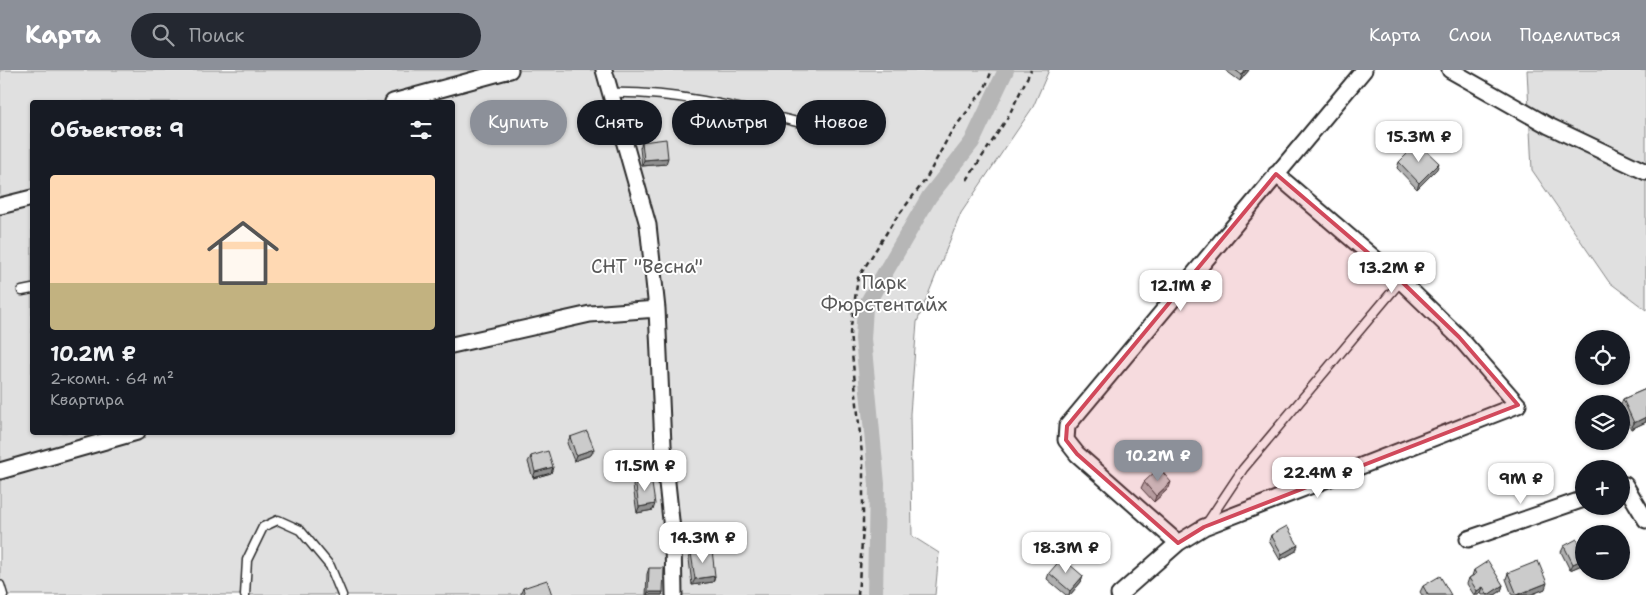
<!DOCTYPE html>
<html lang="ru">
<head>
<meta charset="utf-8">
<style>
  :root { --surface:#171b24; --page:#242831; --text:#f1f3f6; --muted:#9ea1a6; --line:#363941; --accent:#8c9099 }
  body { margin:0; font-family:"Shantell Sans",sans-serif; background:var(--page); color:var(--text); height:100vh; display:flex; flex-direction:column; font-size:19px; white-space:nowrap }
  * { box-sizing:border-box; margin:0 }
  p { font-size:16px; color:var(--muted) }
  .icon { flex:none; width:28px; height:28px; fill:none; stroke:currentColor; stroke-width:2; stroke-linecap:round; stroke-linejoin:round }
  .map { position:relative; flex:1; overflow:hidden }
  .sheet { position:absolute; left:30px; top:30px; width:425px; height:335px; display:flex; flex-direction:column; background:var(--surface); border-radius:5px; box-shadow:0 1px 4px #0004 }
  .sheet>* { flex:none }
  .banner { position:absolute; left:470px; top:30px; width:475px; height:45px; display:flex; gap:10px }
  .fabs { position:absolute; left:1575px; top:260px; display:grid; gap:10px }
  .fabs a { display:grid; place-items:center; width:55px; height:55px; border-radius:50%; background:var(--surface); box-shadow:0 1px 4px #0004; font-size:25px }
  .price { position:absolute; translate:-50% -42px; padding:0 11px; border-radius:10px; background:#fff; color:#222; font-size:16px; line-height:32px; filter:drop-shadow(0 1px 2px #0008) }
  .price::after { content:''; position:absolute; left:50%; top:30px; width:15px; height:11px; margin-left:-8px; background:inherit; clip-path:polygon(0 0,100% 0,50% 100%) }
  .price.selected { background:var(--accent); color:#fff }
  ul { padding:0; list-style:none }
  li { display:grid; align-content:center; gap:10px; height:265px; padding:0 20px }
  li+li { border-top:1px solid var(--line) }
  li span { display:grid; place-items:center; height:155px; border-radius:5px; color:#555 }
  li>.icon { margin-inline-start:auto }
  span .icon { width:90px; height:90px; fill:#fffc; stroke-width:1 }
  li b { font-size:21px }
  h2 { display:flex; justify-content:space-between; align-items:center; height:60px; padding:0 20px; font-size:21px }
  .tag { padding:0 18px; border-radius:22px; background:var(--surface); box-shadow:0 1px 4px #0004; font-size:18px; line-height:45px }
  .tag.selected { background:var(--accent); color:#fff }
  header { display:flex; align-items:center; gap:30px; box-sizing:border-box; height:70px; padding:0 25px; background:var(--accent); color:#fff }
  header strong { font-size:24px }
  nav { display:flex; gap:28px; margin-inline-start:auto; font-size:18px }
  .search { width:350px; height:45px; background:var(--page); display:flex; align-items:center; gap:12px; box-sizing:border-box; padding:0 18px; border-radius:28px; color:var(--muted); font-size:19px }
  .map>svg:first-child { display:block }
  .green { fill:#e0e0e0; stroke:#868686; fill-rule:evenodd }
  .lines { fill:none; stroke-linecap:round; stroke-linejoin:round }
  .canal { stroke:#b6b6b6; stroke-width:16 }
  .lane-casing { stroke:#2b2b2b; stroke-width:11 }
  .street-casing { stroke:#2b2b2b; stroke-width:19 }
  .path { stroke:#2b2b2b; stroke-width:2.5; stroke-dasharray:5 4; stroke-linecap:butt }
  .lane { stroke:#fff; stroke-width:8 }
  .street { stroke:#fff; stroke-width:15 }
  .wall { fill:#afafaf; stroke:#2b2b2b }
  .shaded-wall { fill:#8e8e8e; stroke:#2b2b2b }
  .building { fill:#cbcbcb; stroke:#2b2b2b }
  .marked { fill:#d1495b; fill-opacity:0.2; stroke:#d1495b; stroke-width:4; stroke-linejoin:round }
  .labels { text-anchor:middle; stroke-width:4; stroke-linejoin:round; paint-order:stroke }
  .park-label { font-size:19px; fill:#585858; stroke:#fff }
</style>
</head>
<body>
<header>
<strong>Карта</strong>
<div class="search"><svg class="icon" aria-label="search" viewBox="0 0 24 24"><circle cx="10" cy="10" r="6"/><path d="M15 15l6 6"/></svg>Поиск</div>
<nav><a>Карта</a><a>Слои</a><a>Поделиться</a></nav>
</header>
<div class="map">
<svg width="1646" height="525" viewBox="0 0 1646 525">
  <rect width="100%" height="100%" fill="#fff"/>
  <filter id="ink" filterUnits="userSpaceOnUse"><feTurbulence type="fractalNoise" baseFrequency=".02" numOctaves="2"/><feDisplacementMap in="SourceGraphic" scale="10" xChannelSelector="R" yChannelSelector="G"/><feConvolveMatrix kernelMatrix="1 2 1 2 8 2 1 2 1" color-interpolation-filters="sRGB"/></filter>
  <g filter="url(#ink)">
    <!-- green -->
    <path class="green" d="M0,0H1049L1033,37L961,143L917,252L910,344L912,466L939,483L935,525H0ZM32,32H452V362H32Z
      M1527,0H1646V240L1609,212L1532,100Z"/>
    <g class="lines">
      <!-- canal -->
      <path class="canal" d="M875,525L877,414L863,269L865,237L929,127L972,72L1006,0"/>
      <!-- lane casing -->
      <g class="lane-casing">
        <path id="lane" d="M609,23C684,21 755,42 826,59
          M22,221L32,219
          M1207,453L1243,399L1401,211
          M0,515L3,525
          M245,525L247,490L263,457L278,450L300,460L330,496L342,525"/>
      </g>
      <!-- street casing -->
      <g class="street-casing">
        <path id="street" d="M604,0L648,155L657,239L663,375L673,469L674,525
          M1450,0L1549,56L1646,102
          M393,32L510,0
          M0,136L32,128
          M452,275L590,244L657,239
          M0,401L137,362
          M1621,416L1625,415L1646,450
          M1468,469L1584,429
          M1178,473L1077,384L1066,370L1067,356L1364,0
          M1119,525L1178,473L1204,457L1518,335L1459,267L1401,211L1276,104"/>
      </g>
      <!-- path -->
      <path class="path" d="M967,110L1008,47L1031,0
        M858,525L863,459V395L850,263L858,208L894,151L926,109L950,64L985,18L992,0"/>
      <!-- lane -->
      <use href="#lane" class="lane"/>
      <!-- street -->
      <use href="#street" class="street"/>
    </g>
    <!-- wall -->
    <path class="wall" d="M1225,0H1249L1240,11Z
      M642,72L666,94L642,96L640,78Z
      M1399,92L1437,99L1417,119L1397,98Z
      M1646,319V352L1631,359L1621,337V334L1623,329Z
      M570,367L594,379L591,385L574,391L567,373Z
      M531,386L553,397L551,403L533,408L528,392Z
      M635,410L653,440L637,443L633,416Z
      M1144,412L1169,418L1154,432L1141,418Z
      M1271,465L1296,481L1280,490L1269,471Z
      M1564,476L1584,494L1570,500L1561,482Z
      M691,483L715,506L713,512L692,515L689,489Z
      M649,498L663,522L662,525H646L647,504Z
      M1474,500L1503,515L1501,521L1495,525H1482L1481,523L1478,525H1474L1467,514L1469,508L1472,506Z
      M1049,503L1083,506L1081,512L1070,525H1066L1047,509Z
      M1508,503L1545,519L1530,525H1512L1506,509Z
      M1423,516L1451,525H1422L1420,522Z
      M523,518L552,525H521V523Z"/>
    <!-- shaded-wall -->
    <path class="shaded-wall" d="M1246,0H1249L1240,11L1242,5Z
      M668,88L666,94L642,96L644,90Z
      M1439,93L1437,99L1417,119L1419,113Z
      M1646,347V352L1631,359L1634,353Z
      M594,379L591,385L574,391L576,385Z
      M553,397L551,403L533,408L535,402Z
      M1171,412L1169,418L1154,432L1156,426Z
      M655,434L653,440L637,443L639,437Z
      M1298,475L1296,481L1280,490L1282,484Z
      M1584,489V494L1570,500L1573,494Z
      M715,506L713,512L692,515L695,509Z
      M1083,506L1081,512L1070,525H1069L1070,521Z
      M1547,513L1545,519L1530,525H1517Z
      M1503,515L1501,521L1495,525H1487Z
      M1483,517L1481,523L1478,525H1475L1477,521Z
      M648,522H663L662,525H647Z"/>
    <!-- building -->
    <path class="building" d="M1235,0H1246L1242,5Z
      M666,69L668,88L644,90L642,72Z
      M1418,73L1439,93L1419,113L1399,92Z
      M1646,319V347L1634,353L1623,329Z
      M587,361L594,379L576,385L570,367Z
      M548,381L553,397L535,402L531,386Z
      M1159,398L1171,412L1156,426L1144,412Z
      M651,407L655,434L639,437L635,410Z
      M1287,456L1298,475L1282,484L1271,465Z
      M1577,469L1584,483V489L1573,494L1564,476Z
      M712,480L715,506L695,509L691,483Z
      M1062,488L1083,506L1070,521L1049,503Z
      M1488,491L1503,515L1488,525L1483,517L1477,521L1469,508L1476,504L1474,500Z
      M1538,491L1547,513L1517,525L1508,503Z
      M649,498H664L663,522H648Z
      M1440,506L1451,525H1428L1423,516Z
      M547,510L552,525H525L523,518Z"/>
  </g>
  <!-- marked area -->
  <path class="marked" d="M1276,104L1401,211L1459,267L1518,335L1204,457L1178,473L1077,384L1066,370L1067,356Z"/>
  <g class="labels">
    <!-- park labels -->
    <g class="park-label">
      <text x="647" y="203">СНТ "Весна"</text>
      <text x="884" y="219">Парк<tspan x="884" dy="22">Фюрстентайх</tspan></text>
    </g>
  </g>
</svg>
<div class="fabs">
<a><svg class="icon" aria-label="locate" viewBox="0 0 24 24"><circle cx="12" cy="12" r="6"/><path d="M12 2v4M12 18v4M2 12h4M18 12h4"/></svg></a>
<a><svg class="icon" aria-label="layers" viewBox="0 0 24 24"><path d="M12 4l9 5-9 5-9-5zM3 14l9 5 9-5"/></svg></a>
<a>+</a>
<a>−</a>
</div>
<b class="price" style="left:1419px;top:93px">15.3M ₽</b>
<b class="price" style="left:1392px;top:224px">13.2M ₽</b>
<b class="price" style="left:1181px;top:242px">12.1M ₽</b>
<b class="price selected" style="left:1158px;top:412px">10.2M ₽</b>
<b class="price" style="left:645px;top:422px">11.5M ₽</b>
<b class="price" style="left:1318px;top:429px">22.4M ₽</b>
<b class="price" style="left:1521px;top:435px">9M ₽</b>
<b class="price" style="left:703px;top:494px">14.3M ₽</b>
<b class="price" style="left:1066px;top:504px">18.3M ₽</b>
<div class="banner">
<a class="tag selected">Купить</a>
<a class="tag">Снять</a>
<a class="tag">Фильтры</a>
<a class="tag">Новое</a>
</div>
<section class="sheet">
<h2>Объектов: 9<svg class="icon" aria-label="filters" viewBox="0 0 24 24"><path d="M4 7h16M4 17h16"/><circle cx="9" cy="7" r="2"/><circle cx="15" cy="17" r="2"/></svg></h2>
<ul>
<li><span style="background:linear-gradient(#ffd9b3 70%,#c2b280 0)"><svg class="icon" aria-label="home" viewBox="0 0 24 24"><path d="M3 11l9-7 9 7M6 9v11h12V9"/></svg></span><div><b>10.2M ₽</b><p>2-комн. · 64 m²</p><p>Квартира</p></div></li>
</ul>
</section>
</div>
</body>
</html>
